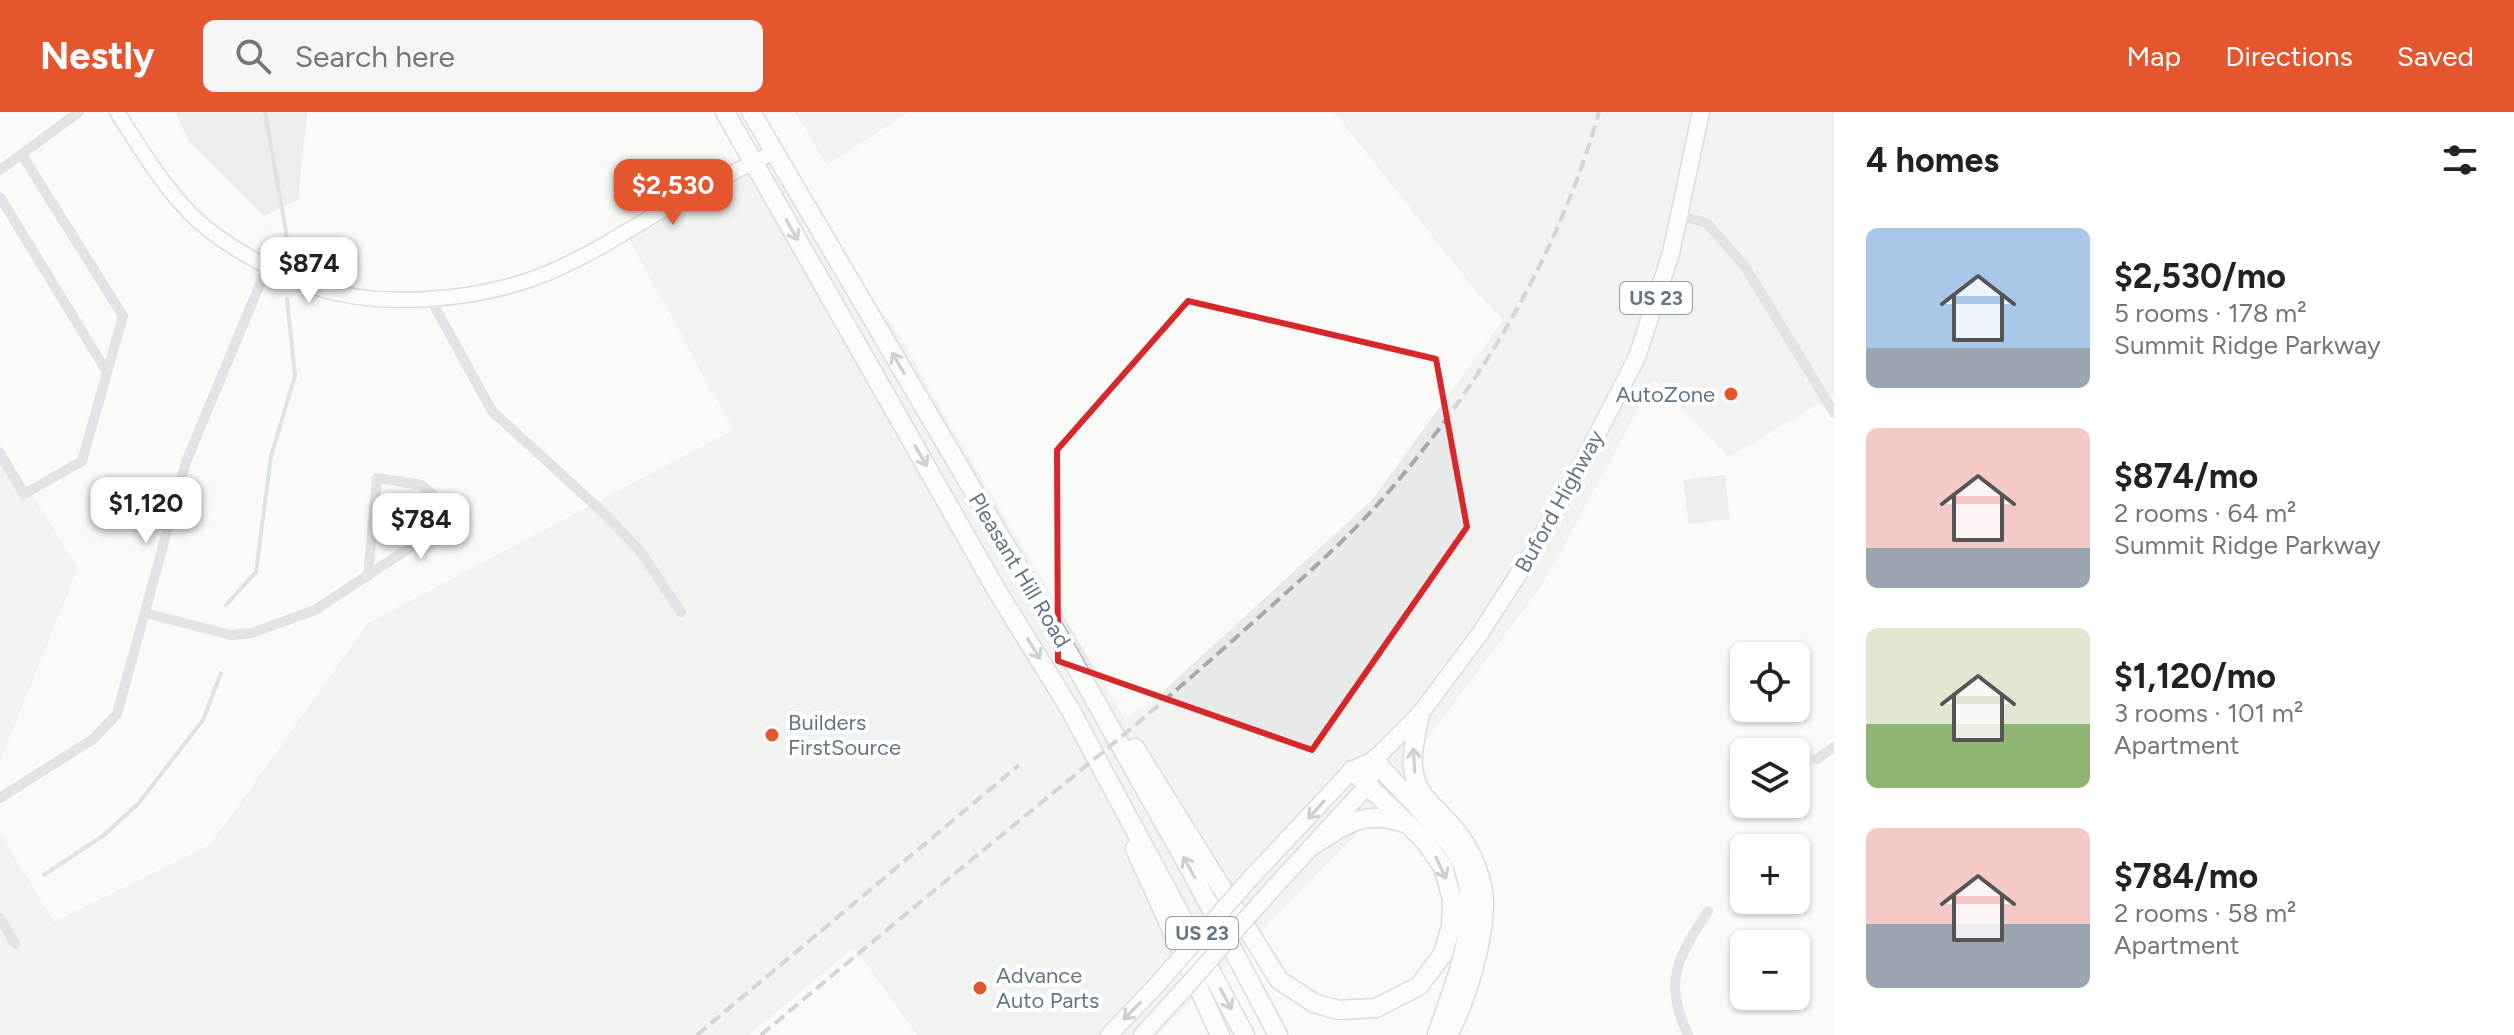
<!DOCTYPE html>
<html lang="en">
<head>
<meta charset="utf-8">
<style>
  :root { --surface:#fff; --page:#f6f6f6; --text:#222; --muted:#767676; --accent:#e4572e }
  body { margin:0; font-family:Figtree,sans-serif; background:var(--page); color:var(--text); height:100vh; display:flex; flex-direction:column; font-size:30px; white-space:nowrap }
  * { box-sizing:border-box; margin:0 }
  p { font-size:26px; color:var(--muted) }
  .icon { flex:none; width:44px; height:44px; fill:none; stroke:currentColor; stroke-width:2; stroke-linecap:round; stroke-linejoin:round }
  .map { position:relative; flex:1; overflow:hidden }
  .details { display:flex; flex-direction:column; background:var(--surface); width:680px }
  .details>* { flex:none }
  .controls { position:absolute; left:1730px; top:530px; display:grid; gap:16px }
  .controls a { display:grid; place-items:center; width:80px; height:80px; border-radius:12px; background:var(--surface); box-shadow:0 2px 6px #0004; font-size:40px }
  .price { position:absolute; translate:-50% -68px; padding:0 18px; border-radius:16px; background:#fff; color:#222; font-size:26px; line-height:52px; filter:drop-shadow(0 2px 4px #0008) }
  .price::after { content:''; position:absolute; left:50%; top:48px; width:24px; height:18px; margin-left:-12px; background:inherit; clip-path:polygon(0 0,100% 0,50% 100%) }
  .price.selected { background:var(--accent); color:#fff }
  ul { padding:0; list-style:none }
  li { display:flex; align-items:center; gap:24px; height:200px; padding:0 32px }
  li span { display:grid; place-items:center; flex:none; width:224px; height:160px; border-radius:12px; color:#555 }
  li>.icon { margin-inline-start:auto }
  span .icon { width:96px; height:96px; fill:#fffc; stroke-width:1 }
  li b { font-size:34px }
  h2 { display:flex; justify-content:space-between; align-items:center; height:96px; padding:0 32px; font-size:34px }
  header { display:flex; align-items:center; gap:48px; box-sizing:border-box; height:112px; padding:0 40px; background:var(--accent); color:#fff }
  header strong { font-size:38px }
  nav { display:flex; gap:44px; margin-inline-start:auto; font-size:28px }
  .search { width:560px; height:72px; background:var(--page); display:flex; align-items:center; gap:20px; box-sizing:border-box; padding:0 28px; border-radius:12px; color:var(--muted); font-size:30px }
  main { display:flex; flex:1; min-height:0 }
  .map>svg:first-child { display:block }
  .built { fill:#e8e9e9 }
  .green { fill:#dadfd7 }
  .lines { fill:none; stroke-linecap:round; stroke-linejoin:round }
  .stream { stroke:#bbc7cb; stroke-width:4 }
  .secondary-casing { stroke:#b3babf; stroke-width:17 }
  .primary-casing { stroke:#b5babe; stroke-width:19 }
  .highway-casing { stroke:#b4b9bd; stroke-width:21 }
  .street { stroke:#c3c8cc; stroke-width:10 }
  .secondary { stroke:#fff; stroke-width:14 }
  .primary { stroke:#fff; stroke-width:16 }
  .highway { stroke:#fff; stroke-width:18 }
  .rail { stroke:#a2aab0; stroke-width:4; stroke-dasharray:12 6; stroke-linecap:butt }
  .primary-bridge-casing { stroke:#b5babe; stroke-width:19; stroke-linecap:butt }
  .primary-bridge { stroke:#fff; stroke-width:16 }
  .oneway { stroke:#939fa8 }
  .marked { fill:none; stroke:#d62828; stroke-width:6; stroke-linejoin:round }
  .poi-dot { fill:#e4572e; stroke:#fff; stroke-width:3 }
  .labels { text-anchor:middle; stroke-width:8; stroke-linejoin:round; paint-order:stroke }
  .shield { fill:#fff; stroke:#939fa8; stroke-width:2 }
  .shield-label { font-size:20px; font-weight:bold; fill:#657683 }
  .poi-label { font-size:22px; fill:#657683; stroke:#fff; text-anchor:start }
  .street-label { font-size:22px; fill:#657683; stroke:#fff }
</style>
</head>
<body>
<header>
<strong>Nestly</strong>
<div class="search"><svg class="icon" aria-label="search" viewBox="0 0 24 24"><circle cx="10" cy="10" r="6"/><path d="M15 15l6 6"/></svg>Search here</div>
<nav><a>Map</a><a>Directions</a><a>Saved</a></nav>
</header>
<main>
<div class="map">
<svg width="1834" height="923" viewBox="0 0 1834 923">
  <rect width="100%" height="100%" fill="#fafaf8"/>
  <!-- built -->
  <path class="built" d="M795,0H909L827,53Z
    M1334,0H1834V286L1832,284L1730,345L1654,268L1544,470L1356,723L1157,923H917L854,835L749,923H0V721L54,810L211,732L368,511L733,318L629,127L770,47L903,228L933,284L1125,607L1136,598L1149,592L1372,388L1503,208L1477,180Z
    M0,333L78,456L0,649Z"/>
  <!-- green -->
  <path class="green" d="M175,0H307L298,88L264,104L189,29Z
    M1725,363L1730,407L1689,412L1683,368Z"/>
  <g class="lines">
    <!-- stream -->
    <path class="stream" d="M265,0L289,137
      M226,493L256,460L271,344L295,264L287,187
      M44,763L104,723L138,692L203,608L221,561"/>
    <!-- secondary casing -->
    <g class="secondary-casing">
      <path id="secondary" d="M117,0C143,40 172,90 210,119C239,141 283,165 317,176C382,196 469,189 532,167C580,150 623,121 666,96C701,76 738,58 774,40"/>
    </g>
    <!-- primary casing -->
    <g class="primary-casing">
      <path id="primary" d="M1250,767L1352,658L1374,648L1420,602L1479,523L1532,441L1583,350L1637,245L1671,141L1701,0
        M1268,782L1369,672L1371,662
        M1109,923L1154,876
        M1142,923L1185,876"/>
    </g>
    <!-- highway casing -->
    <g class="highway-casing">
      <path id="highway" d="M725,0L997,479L1070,597L1245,923
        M751,0L1061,528L1189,755L1278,923
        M1420,602C1414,631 1404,664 1428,689C1441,702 1455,715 1464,730C1474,747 1483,769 1484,788C1485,826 1466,890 1448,923
        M1135,636L1279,868L1314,891L1338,898L1376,896L1419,874L1443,842L1451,814L1452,787L1443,755L1424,728L1352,658
        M1374,648C1399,677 1429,704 1452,735C1492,788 1455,868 1437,923
        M1315,732C1346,712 1366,697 1404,711
        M1135,737L1220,923"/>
    </g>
    <!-- street -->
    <path class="street" d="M0,58L79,0
      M0,85L107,260
      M1679,103L1707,111L1746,156L1834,301
      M430,186L492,299L607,404L640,439L681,500
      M0,341L24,382L82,349L123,204L22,43
      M145,501L231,523L252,521L315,498L458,404L422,373L377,366L368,464
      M1817,647L1834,635
      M0,686L93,627L117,602L186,350L268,153
      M0,806L15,832
      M1688,923C1663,868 1677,847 1708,799"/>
    <!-- secondary -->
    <use href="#secondary" class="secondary"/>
    <!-- primary -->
    <use href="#primary" class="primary"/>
    <!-- highway -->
    <use href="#highway" class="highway"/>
    <!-- rail -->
    <path class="rail" d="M697,923L1019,653
      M761,923C867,834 973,746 1080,659C1141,609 1200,558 1259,505C1300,468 1342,432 1379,391C1478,278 1558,146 1599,0"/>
    <!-- primary-bridge casing -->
    <g class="primary-bridge-casing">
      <path id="primary-bridge" d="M1154,876L1250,767
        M1185,876L1268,782"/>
    </g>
    <!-- primary-bridge -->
    <use href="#primary-bridge" class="primary-bridge"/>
  </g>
  <!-- one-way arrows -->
  <defs><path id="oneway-shaft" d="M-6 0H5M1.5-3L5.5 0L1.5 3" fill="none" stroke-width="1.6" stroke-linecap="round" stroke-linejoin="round" transform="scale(2)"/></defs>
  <g class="oneway">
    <use href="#oneway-shaft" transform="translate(792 118) rotate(61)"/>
    <use href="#oneway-shaft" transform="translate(898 251) rotate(-120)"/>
    <use href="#oneway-shaft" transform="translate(921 344) rotate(60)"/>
    <use href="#oneway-shaft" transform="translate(1034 537) rotate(58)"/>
    <use href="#oneway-shaft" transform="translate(1414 648) rotate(-93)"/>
    <use href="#oneway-shaft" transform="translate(1316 698) rotate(132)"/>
    <use href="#oneway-shaft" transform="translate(1189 755) rotate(-119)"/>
    <use href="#oneway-shaft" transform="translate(1441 756) rotate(65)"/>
    <use href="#oneway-shaft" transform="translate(1226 887) rotate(62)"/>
    <use href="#oneway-shaft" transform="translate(1132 899) rotate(134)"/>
  </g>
  <!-- marked area -->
  <path d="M0 0H1834V923H0ZM1188,189L1436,247L1467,415L1312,638L1058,549L1057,338Z" fill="#fafaf8" fill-opacity=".55" fill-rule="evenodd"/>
  <path class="marked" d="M1188,189L1436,247L1467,415L1312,638L1058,549L1057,338Z"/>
  <!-- markers -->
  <g class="poi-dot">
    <circle cx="1731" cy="282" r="8"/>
    <circle cx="772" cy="623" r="8"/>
    <circle cx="980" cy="876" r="8"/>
  </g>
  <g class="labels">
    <!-- shield labels -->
    <g class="shield">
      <rect x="1620" y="170" width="72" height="32" rx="6"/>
      <rect x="1166" y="805" width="72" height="32" rx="6"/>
    </g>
    <g class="shield-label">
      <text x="1656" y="193">US 23</text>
      <text x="1202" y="828">US 23</text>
    </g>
    <!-- poi labels -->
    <g class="poi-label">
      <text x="1715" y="290" text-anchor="end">AutoZone</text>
      <text x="788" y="618">Builders<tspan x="788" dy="25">FirstSource</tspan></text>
      <text x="996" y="871">Advance<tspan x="996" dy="25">Auto Parts</tspan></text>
    </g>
    <!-- street labels -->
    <g class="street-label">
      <text transform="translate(1559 389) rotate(-61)" y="8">Buford Highway</text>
      <text transform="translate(1020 458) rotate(59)" y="8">Pleasant Hill Road</text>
    </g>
  </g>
</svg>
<div class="controls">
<a><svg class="icon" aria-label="locate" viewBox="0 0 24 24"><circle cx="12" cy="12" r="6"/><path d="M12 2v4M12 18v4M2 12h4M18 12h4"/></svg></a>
<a><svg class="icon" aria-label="layers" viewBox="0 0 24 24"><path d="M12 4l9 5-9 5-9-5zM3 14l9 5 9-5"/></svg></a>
<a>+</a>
<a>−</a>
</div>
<b class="price selected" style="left:673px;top:115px">$2,530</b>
<b class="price" style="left:309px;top:193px">$874</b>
<b class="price" style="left:146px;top:433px">$1,120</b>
<b class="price" style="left:421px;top:449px">$784</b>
</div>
<section class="details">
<h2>4 homes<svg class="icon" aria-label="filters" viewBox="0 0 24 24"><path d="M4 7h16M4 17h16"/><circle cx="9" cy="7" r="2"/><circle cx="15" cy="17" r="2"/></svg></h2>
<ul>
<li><span style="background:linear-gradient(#a9c7e8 75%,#9aa5b1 0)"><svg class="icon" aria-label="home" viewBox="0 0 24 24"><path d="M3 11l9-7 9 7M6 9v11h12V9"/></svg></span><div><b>$2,530/mo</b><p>5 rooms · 178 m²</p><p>Summit Ridge Parkway</p></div></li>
<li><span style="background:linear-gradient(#f6c9c9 75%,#9aa5b1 0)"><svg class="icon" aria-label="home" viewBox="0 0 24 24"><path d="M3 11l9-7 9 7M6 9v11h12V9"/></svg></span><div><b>$874/mo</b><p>2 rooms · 64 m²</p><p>Summit Ridge Parkway</p></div></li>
<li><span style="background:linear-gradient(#dfe7d0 60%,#8fb573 0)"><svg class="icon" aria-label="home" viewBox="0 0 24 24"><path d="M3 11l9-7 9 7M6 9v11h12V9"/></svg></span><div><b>$1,120/mo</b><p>3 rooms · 101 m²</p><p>Apartment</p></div></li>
<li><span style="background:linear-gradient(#f6c9c9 60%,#9aa5b1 0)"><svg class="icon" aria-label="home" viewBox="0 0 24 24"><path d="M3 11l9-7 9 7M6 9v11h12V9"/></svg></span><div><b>$784/mo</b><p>2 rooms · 58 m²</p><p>Apartment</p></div></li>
</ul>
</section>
</main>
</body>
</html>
